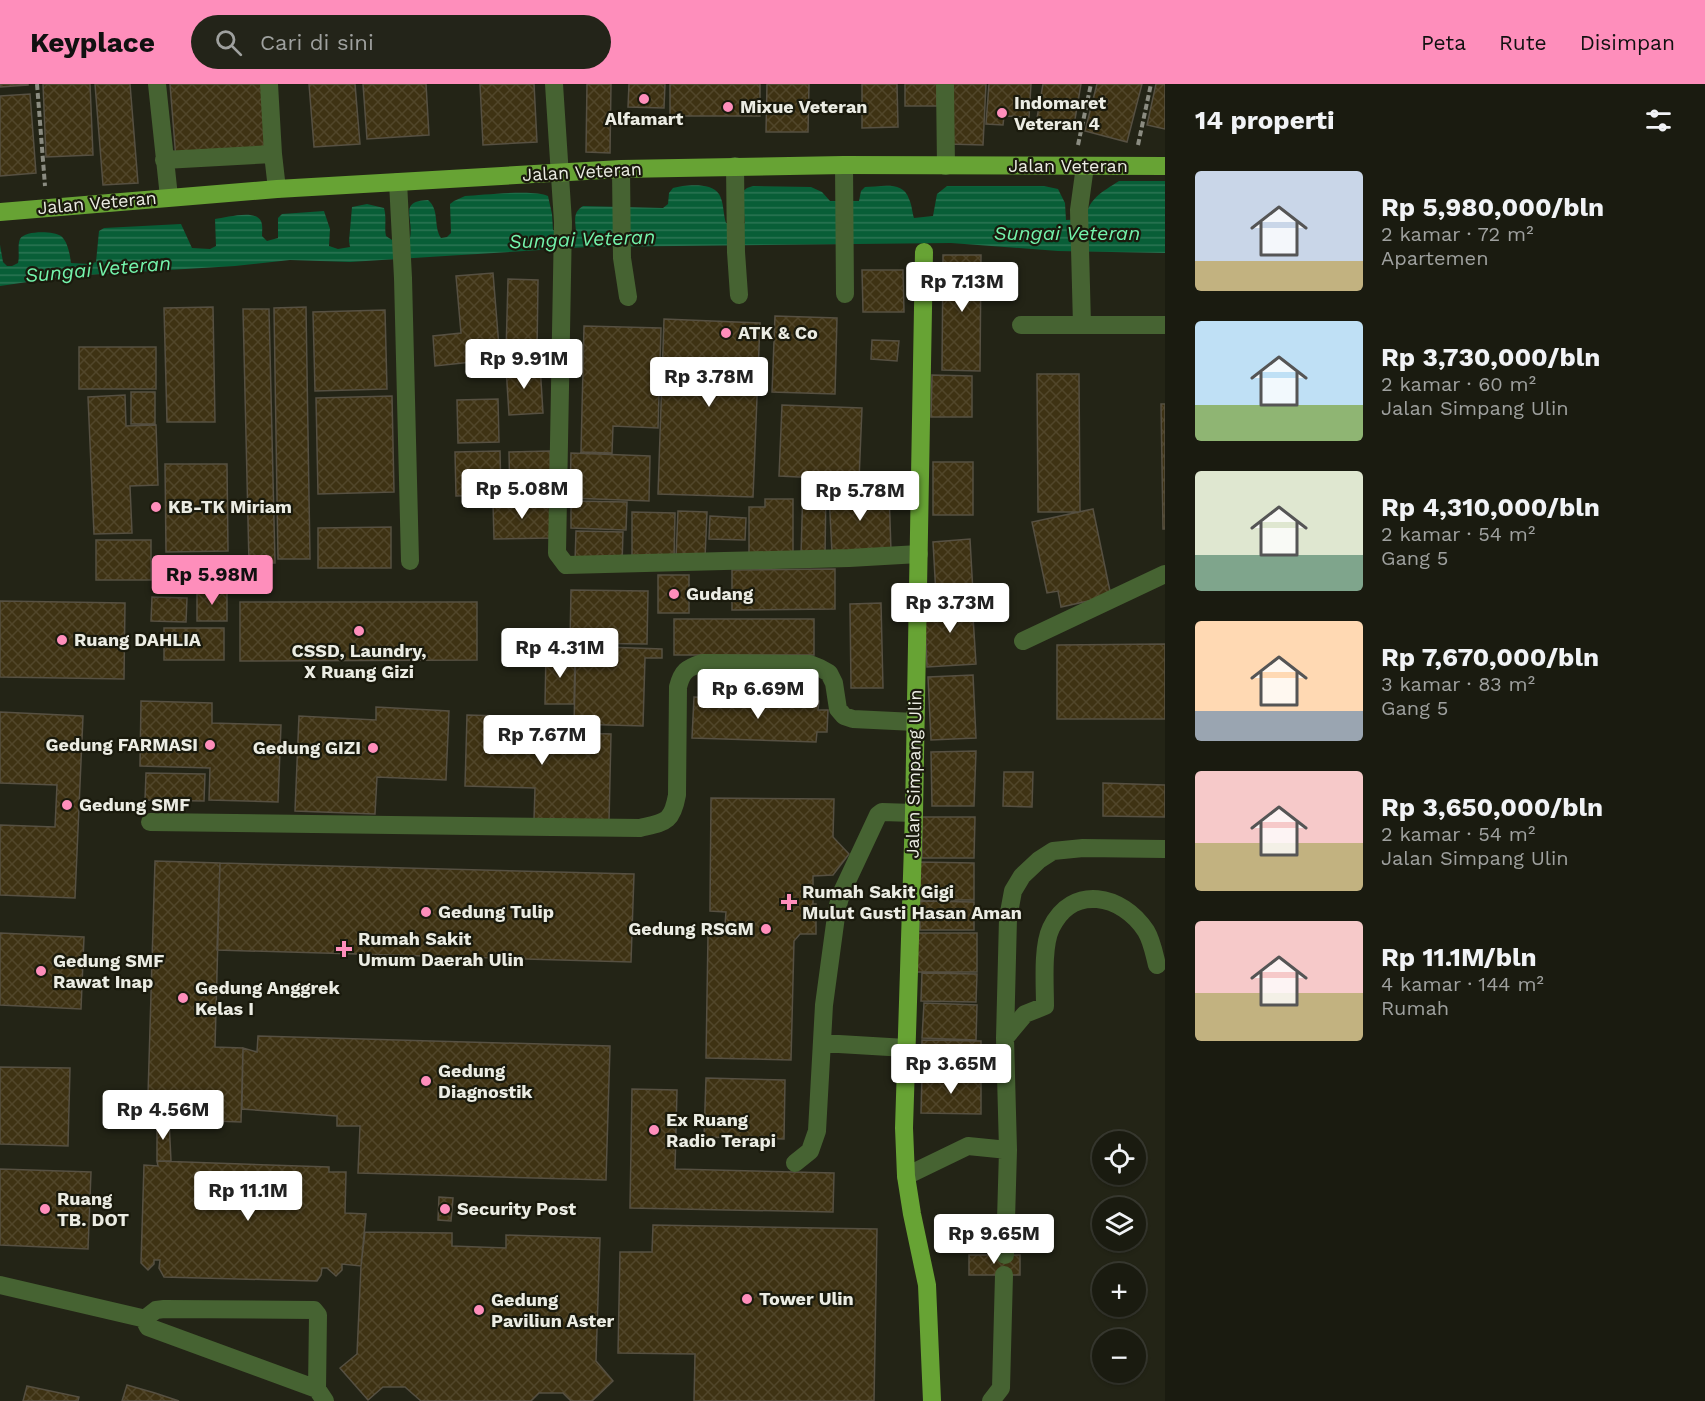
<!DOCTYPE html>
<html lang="id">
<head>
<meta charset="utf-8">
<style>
  :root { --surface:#1a1b10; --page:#232419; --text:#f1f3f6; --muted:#9fa19f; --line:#383930; --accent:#fe8ebb }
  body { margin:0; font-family:"Work Sans",sans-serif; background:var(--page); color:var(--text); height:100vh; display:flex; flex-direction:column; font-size:22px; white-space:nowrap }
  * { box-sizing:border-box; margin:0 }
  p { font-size:20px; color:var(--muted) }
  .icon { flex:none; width:33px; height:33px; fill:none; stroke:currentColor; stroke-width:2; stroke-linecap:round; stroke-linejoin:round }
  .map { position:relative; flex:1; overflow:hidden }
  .sheet { display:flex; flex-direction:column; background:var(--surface); width:540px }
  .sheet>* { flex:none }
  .controls { position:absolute; left:1092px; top:1047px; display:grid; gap:12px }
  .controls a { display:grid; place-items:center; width:54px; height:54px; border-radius:50%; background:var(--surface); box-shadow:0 2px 4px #0004,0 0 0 2px var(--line); font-size:30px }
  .price { position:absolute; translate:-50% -51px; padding:0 14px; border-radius:6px; background:#fff; color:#222; font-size:20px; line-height:39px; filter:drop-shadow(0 2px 3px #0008) }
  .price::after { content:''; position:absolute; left:50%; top:36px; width:18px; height:14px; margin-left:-9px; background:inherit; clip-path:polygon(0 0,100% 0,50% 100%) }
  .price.current { background:var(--accent); color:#111 }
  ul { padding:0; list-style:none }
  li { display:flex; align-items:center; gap:18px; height:150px; padding:0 30px }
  li span { display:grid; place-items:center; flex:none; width:168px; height:120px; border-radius:6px; color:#555 }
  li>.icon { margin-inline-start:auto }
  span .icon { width:72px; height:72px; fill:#fffc; stroke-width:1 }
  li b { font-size:26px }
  h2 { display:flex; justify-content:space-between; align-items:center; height:72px; padding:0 30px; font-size:26px }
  header { display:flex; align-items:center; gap:36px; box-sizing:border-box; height:84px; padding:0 30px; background:var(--accent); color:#111 }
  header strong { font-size:28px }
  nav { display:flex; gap:33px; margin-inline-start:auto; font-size:21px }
  .search { width:420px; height:54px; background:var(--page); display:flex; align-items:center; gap:15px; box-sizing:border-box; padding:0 21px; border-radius:33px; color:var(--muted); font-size:22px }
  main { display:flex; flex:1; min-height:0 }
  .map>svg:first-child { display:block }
  .water { fill:url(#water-rules) }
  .building { fill:url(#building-cross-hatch); stroke:#565042; stroke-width:1.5 }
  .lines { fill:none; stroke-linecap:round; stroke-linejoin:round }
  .path { stroke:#8b8c81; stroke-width:4; stroke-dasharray:6 3; stroke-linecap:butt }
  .minor { stroke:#466332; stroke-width:18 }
  .major { stroke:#67a334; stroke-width:18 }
  .poi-dot { fill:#fe8ebb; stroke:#1a1a0d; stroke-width:2 }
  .labels { text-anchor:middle; stroke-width:4.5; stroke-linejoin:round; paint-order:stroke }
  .poi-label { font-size:18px; font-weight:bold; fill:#ebece3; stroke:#1a1a0d; text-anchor:start }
  .street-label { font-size:18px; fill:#ebece3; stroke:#1a1a0d }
  .water-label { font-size:20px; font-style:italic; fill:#74f4ac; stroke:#1a1a0d }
</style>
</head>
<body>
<header>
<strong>Keyplace</strong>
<div class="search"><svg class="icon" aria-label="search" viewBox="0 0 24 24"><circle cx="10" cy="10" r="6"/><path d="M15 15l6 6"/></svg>Cari di sini</div>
<nav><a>Peta</a><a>Rute</a><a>Disimpan</a></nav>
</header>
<main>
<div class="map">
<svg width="1165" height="1317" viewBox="0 0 1165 1317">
  <defs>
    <pattern id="water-rules" width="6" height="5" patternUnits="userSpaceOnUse" patternTransform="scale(1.5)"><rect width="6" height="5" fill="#085e37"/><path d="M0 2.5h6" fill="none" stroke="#2c7554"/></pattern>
    <pattern id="building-cross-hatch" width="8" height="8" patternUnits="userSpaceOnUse" patternTransform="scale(1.5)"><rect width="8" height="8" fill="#3e3213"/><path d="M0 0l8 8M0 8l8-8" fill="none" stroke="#51462a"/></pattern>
  </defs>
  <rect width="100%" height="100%" fill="#232416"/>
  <!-- water -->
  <path class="water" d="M1119,97H1165V169L1058,167L951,159L588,163L350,178L290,176L235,182L69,192L0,202V161L3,178L7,182H12L18,179C20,171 17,162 20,155C25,146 54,147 61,152C68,158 70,171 71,179L90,180L96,178L99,147L104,144L181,140L192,164L210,165L216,162L215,135C226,134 255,125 261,137C263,142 262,147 262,152L267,157L278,154V134L282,130L324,127L330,145L329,162L338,165L350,163L349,157L352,123L367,120L384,124C387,135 384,143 386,152L392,156L410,154C414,134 398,117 428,116C440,126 433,142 441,154L447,153L451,149L450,120L454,117L465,112C483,111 535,105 548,112L552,130L553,146L564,150H570L576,147C575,136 573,128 583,122L663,124L668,120L669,109L673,104C685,101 711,98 719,110C724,118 723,130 726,139L740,142L745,139L742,108L747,104L753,102L811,103L822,108L830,117H859L861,107L865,103C880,103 903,96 909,115C912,121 912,128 914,134L933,132L937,110L947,102H1044L1058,105L1065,119L1066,136L1085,135C1089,114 1102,108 1119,97Z"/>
  <!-- building -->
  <path class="building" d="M0,0H28V1L0,3Z
    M43,0H90L93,71L46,73Z
    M95,0H130L138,99L103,101Z
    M170,0H266L271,67L176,75Z
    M309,0H355L360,60L314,63Z
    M363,0H426L429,51L367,55Z
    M480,0H534L537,58L483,61Z
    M587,0H611L610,69L586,68Z
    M629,0H665L664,24L628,23Z
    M670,0H760V32H670Z
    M767,0H809L808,48H766Z
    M862,0H897L898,43L862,44Z
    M905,0H937V22H905Z
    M950,0H986L983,61L948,60Z
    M989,0H1031L1029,33L1004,32L1003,41L986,40Z
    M1043,0H1081L1073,47L1036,40Z
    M1097,0H1142L1127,58L1085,47Z
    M1156,0H1165V45L1147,41Z
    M30,10L36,89L0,92V12Z
    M943,171H981L980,287L942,286Z
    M862,186H903L904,228H863Z
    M493,189L500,275L435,282L433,252L461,249L456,192Z
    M508,195L538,196L537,269H506Z
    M213,223L215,338H167L164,224Z
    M306,223L310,475H278L274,224Z
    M243,225H269L275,479H249Z
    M385,226L387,305L315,307L313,228Z
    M775,232L837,234L835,310L772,308Z
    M664,235L760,239L753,413L658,410Z
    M584,242L661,244L658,344L613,342L612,369L581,368Z
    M872,256L899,257L897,277L871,275Z
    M79,263H156V305H79Z
    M540,281L543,329L509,331L506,283Z
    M1037,290H1079L1080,428H1038Z
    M932,291L972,292V333H931Z
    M131,308H155V340H131Z
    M125,311L126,342L156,341L158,401L130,402L132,449L94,450L88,313Z
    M392,312L394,408L318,410L316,314Z
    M498,315L499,358L458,359L457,316Z
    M1161,320H1165V445H1163Z
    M782,321L862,324L859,396L779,392Z
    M500,367L501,411L456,412L455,368Z
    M550,367L551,411L510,413L509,368Z
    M571,369L650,372L649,417L570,414Z
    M933,378H973V431H933Z
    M165,380H227L228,467L166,468Z
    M803,401L826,402L825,473L801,472Z
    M889,407L891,467L832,469L829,410Z
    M765,415H793V473H749V423H765Z
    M550,417L551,454L494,455L493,419Z
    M571,417L627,418L626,446L571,444Z
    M1093,425L1111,512L1061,523L1058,507L1047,509L1032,438Z
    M678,427L707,428L705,474L676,473Z
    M632,428L675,429L674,476H632Z
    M710,432L746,434L745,456L709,455Z
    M391,443V484H318V444Z
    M576,447L623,448L622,480L575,478Z
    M970,455L973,509L936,511L933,458Z
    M96,456H151V496H96Z
    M835,485V525L732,526V486Z
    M658,491H689V529H658Z
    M571,506L648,507L647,560L570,559Z
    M197,508H227V537H197Z
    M152,513L187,514L186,538L151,537Z
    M0,517L125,519L124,595L0,593Z
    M972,517L976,580L927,583L924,519Z
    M240,518H477V576L240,577Z
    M881,519L883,604H851L850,520Z
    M674,535H814V571H674Z
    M164,544H224V576H164Z
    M1165,560V635H1057V561Z
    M576,562L662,565V574H645L643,642L574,640Z
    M546,570L575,571L574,620H545Z
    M973,591L976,654L931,656L928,593Z
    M694,613L819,617L818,626H828L827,648H817L816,658L692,654Z
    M141,617L212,619V639L281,641L278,718L209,716L210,684L140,682Z
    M376,623L449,627L446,696L377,693L375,730L295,727L299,632L376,636Z
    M0,628L83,632L75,814L0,811V741L55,743L57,701L0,699Z
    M467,631L540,633V648L611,650L609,738L534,736L535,704L465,702Z
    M976,667L974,722H932L931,668Z
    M1004,688H1033L1032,723L1003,722Z
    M146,689L205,690L204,717L145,716Z
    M1103,699L1165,701V733L1103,732Z
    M711,714L834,715L833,753L849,770L833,791L813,792V820H816V850H800L794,857L791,976L706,974L708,852L721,840H725L726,828L710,827Z
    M922,733H975L974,774H922Z
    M155,777L220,779L215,963L243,964L241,1038L157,1035V1011H148Z
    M918,778L974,779V816H918Z
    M220,779L634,790L631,878L217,866Z
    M920,817L974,818V846H920Z
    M0,849L84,853L81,925L0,921Z
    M914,849H977V888H914Z
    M922,889L977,890L976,918L921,917Z
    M924,919L977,921L976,956L922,954Z
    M258,952L610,962L606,1096L358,1089L360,1042H337V1032L242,1025L243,964L257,968Z
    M922,956L981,957V989H921Z
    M0,983L70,984L68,1062L0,1060Z
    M922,992L981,993V1030L921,1029Z
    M706,994L785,996L784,1055L704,1053Z
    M632,1005L677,1006L675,1085L834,1089L833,1128L630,1124Z
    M157,1035L169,1036L171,1077H157Z
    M157,1077L329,1083V1088H346L345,1129L366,1130L361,1182L342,1180V1186L336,1192L327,1184H322L321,1191L317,1197L164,1193L159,1184L160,1176H154V1180L148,1186L141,1179L144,1081L158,1082Z
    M0,1085L91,1088L88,1165L0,1161Z
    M439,1113L453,1114L451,1137L438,1136Z
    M653,1141L877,1145L874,1317H694L695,1270L618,1269L620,1168H652Z
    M365,1148L452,1149V1162L506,1164V1151L600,1154L596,1277L613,1297L592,1317H571L563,1309H539L531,1317H421L405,1303H383L368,1316L340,1284L357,1270L361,1182Z
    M969,1171H1020V1191H969Z
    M127,1301L155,1309L179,1317H122Z
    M27,1302L79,1313L78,1317H23Z"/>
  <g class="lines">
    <!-- path -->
    <path class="path" d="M37,0L45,102
      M1078,61L1091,0
      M1138,61L1151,0"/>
    <!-- minor -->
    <path class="minor" d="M157,0L169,113
      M269,0L273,70L277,105
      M554,0L563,138L557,469L566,481L849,474L919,470
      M945,0L946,82
      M164,76L273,70
      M844,81L845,210
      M735,82L736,168L739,211
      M621,85L622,174L628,213
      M398,98L403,194L410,477
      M1021,241H1165
      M1082,241L1079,126L1085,82
      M1023,557L1165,490
      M150,738L640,744C665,738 672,739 677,711L678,603C682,587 687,584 702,579L810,580L820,584L829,589L834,599L838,625L844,632L853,635L915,638
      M1005,954L1025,930L1045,922C1045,901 1042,863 1051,844C1072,800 1122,810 1146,847C1152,857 1154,869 1157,881
      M822,959L906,964
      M795,1079L810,1067L817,1047L824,921L837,825L841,810L878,731L882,728L914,729
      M906,1092L968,1062L1008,1066
      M1005,1171L1008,1066L1005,954L1008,834L1013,807L1022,792L1039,776L1053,767L1083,764L1165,765
      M0,1201L146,1235
      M317,1305L148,1243L146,1239L147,1233L156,1226L164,1225L314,1226L318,1231L317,1305L325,1317
      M991,1317L1001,1304L1004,1191"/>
    <!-- major -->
    <path class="major" d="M0,128L277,105L621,85L844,81L1165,82
      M924,168L914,729L904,1044L906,1092L912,1130L927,1201L932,1317"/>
  </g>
  <!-- markers -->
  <g class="poi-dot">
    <circle cx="644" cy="15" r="6"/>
    <circle cx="728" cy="23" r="6"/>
    <circle cx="1002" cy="29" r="6"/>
    <circle cx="726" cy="249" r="6"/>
    <circle cx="156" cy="423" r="6"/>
    <circle cx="674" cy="510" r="6"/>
    <circle cx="359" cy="547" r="6"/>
    <circle cx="62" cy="556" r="6"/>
    <circle cx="210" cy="661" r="6"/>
    <circle cx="373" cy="664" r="6"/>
    <circle cx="67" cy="721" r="6"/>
    <path d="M786 809h6v6h6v6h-6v6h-6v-6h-6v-6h6z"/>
    <circle cx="426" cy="828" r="6"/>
    <circle cx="766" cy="845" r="6"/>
    <path d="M341 856h6v6h6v6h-6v6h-6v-6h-6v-6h6z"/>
    <circle cx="41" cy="887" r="6"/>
    <circle cx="183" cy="914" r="6"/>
    <circle cx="426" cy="997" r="6"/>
    <circle cx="654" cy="1046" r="6"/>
    <circle cx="45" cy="1125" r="6"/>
    <circle cx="445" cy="1125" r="6"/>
    <circle cx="747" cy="1215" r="6"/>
    <circle cx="479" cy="1226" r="6"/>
  </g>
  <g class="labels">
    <!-- poi labels -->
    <g class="poi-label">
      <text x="1014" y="25">Indomaret<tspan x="1014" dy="21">Veteran 4</tspan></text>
      <text x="740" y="29">Mixue Veteran</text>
      <text x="644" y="41" text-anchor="middle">Alfamart</text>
      <text x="738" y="255">ATK &amp; Co</text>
      <text x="168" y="429">KB-TK Miriam</text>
      <text x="686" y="516">Gudang</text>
      <text x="74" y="562">Ruang DAHLIA</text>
      <text x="359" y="573" text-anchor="middle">CSSD, Laundry,<tspan x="359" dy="21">X Ruang Gizi</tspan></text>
      <text x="198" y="667" text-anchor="end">Gedung FARMASI</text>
      <text x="361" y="670" text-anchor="end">Gedung GIZI</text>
      <text x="79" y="727">Gedung SMF</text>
      <text x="802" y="814">Rumah Sakit Gigi<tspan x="802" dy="21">Mulut Gusti Hasan Aman</tspan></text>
      <text x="438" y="834">Gedung Tulip</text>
      <text x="754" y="851" text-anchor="end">Gedung RSGM</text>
      <text x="358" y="861">Rumah Sakit<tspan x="358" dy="21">Umum Daerah Ulin</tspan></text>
      <text x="53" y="883">Gedung SMF<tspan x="53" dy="21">Rawat Inap</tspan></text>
      <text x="195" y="910">Gedung Anggrek<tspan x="195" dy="21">Kelas I</tspan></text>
      <text x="438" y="993">Gedung<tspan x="438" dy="21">Diagnostik</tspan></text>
      <text x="666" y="1042">Ex Ruang<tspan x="666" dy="21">Radio Terapi</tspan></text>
      <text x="57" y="1121">Ruang<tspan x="57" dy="21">TB. DOT</tspan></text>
      <text x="457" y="1131">Security Post</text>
      <text x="759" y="1221">Tower Ulin</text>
      <text x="491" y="1222">Gedung<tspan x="491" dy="21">Paviliun Aster</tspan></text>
    </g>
    <!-- street labels -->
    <g class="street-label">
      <text x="1068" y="88">Jalan Veteran</text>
      <text transform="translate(582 88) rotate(-3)" y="6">Jalan Veteran</text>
      <text transform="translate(97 119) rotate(-5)" y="6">Jalan Veteran</text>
      <text transform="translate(914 690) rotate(-89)" y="6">Jalan Simpang Ulin</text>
    </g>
    <!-- water labels -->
    <g class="water-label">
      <text x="1067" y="156">Sungai Veteran</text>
      <text transform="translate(582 155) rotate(-2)" y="7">Sungai Veteran</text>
      <text transform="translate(98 185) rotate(-5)" y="7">Sungai Veteran</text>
    </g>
  </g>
</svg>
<div class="controls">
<a><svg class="icon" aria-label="locate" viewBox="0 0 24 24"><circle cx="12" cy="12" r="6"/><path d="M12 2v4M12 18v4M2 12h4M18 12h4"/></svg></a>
<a><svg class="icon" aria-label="layers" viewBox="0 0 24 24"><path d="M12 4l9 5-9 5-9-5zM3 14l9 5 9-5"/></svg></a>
<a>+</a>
<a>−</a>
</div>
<b class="price" style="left:962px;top:229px">Rp 7.13M</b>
<b class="price" style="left:524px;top:306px">Rp 9.91M</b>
<b class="price" style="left:709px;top:324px">Rp 3.78M</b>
<b class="price" style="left:522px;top:436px">Rp 5.08M</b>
<b class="price" style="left:860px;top:438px">Rp 5.78M</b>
<b class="price current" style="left:212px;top:522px">Rp 5.98M</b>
<b class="price" style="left:950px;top:550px">Rp 3.73M</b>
<b class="price" style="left:560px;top:595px">Rp 4.31M</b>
<b class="price" style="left:758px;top:636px">Rp 6.69M</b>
<b class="price" style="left:542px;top:682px">Rp 7.67M</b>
<b class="price" style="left:951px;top:1011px">Rp 3.65M</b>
<b class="price" style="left:163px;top:1057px">Rp 4.56M</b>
<b class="price" style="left:248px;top:1138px">Rp 11.1M</b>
<b class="price" style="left:994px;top:1181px">Rp 9.65M</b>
</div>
<section class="sheet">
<h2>14 properti<svg class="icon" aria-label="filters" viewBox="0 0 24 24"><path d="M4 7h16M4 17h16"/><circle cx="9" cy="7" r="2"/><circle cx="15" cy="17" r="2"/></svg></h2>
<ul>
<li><span style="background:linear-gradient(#c9d6e8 75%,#c2b280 0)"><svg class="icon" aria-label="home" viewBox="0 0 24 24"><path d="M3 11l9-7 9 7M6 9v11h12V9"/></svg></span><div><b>Rp 5,980,000/bln</b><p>2 kamar · 72 m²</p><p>Apartemen</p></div></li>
<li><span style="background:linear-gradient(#bfe0f5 70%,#8fb573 0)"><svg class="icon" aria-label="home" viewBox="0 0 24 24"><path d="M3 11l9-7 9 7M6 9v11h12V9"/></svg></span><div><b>Rp 3,730,000/bln</b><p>2 kamar · 60 m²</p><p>Jalan Simpang Ulin</p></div></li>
<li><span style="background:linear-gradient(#dfe7d0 70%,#7fa58c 0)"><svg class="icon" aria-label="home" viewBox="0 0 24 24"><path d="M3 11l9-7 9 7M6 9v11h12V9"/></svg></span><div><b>Rp 4,310,000/bln</b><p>2 kamar · 54 m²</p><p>Gang 5</p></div></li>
<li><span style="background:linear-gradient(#ffd9b3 75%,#9aa5b1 0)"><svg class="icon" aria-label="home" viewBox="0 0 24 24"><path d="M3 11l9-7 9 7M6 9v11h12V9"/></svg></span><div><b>Rp 7,670,000/bln</b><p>3 kamar · 83 m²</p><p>Gang 5</p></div></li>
<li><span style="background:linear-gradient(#f6c9c9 60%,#c2b280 0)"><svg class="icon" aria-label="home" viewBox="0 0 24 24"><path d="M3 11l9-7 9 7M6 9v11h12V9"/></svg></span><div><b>Rp 3,650,000/bln</b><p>2 kamar · 54 m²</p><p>Jalan Simpang Ulin</p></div></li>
<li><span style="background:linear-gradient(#f6c9c9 60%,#c2b280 0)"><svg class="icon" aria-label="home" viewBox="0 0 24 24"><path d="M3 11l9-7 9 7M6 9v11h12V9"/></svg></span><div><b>Rp 11.1M/bln</b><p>4 kamar · 144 m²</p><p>Rumah</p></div></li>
</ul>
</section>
</main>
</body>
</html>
